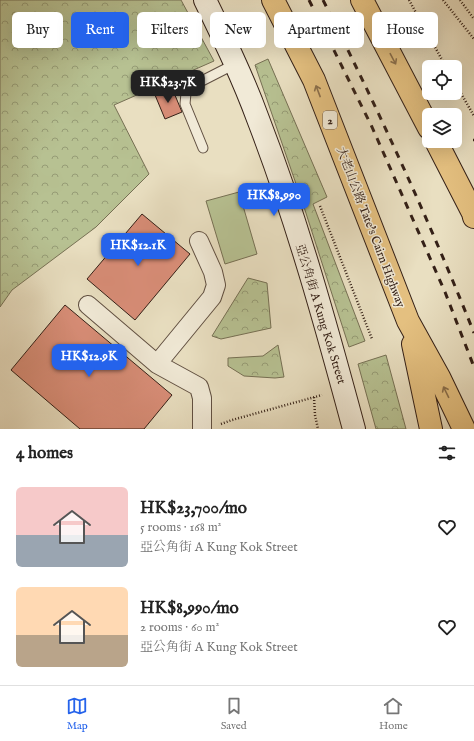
<!DOCTYPE html>
<html lang="en">
<head>
<meta charset="utf-8">
<style>
  :root { --surface:#fff; --page:#f6f6f6; --text:#222; --muted:#767676; --line:#e0e0e0; --accent:#2563eb }
  body { margin:0; font-family:"IM FELL English","Noto Serif TC",serif; background:var(--page); color:var(--text); height:100vh; display:flex; flex-direction:column; font-size:15px; white-space:nowrap }
  * { box-sizing:border-box; margin:0 }
  p { font-size:13px; color:var(--muted) }
  .icon { flex:none; width:22px; height:22px; fill:none; stroke:currentColor; stroke-width:2; stroke-linecap:round; stroke-linejoin:round }
  .map { position:relative; height:429px; overflow:hidden }
  .sheet { display:flex; flex-direction:column; background:var(--surface); flex:1 }
  .sheet>* { flex:none }
  .banner { position:absolute; left:12px; top:12px; width:450px; height:36px; display:flex; gap:8px }
  .tools { position:absolute; left:422px; top:60px; display:grid; gap:8px }
  .tools a { display:grid; place-items:center; width:40px; height:40px; border-radius:6px; background:var(--surface); box-shadow:0 4px 16px #0002; font-size:20px }
  .price { position:absolute; translate:-50% -34px; padding:0 9px; border-radius:8px; background:var(--accent); color:#fff; font-size:13px; line-height:26px; filter:drop-shadow(0 1px 2px #0008) }
  .price::after { content:''; position:absolute; left:50%; top:24px; width:12px; height:9px; margin-left:-6px; background:inherit; clip-path:polygon(0 0,100% 0,50% 100%) }
  .price.selected { background:#222; color:#fff }
  ul { padding:0; list-style:none }
  li { display:flex; align-items:center; gap:12px; height:100px; padding:0 16px }
  li span { display:grid; place-items:center; flex:none; width:112px; height:80px; border-radius:6px; color:#555 }
  li>.icon { margin-inline-start:auto }
  span .icon { width:48px; height:48px; fill:#fffc; stroke-width:1 }
  li b { font-size:17px }
  h2 { display:flex; justify-content:space-between; align-items:center; height:48px; padding:0 16px; font-size:17px }
  .tag { padding:0 14px; border-radius:6px; background:var(--surface); box-shadow:0 4px 16px #0002; font-size:14px; line-height:36px }
  .tag.selected { background:var(--accent); color:#fff }
  .tab-bar { display:flex; justify-content:space-around; align-items:center; height:56px; border-top:1px solid var(--line); background:var(--surface); font-size:11px; color:var(--muted) }
  .tab-bar a { display:grid; justify-items:center; gap:2px }
  .tab-bar .selected { color:var(--accent) }
  .map>svg:first-child { display:block }
  .green { fill:#b7c192; stroke:#767054 }
  .forest { fill:url(#forest-crowns); stroke:#767054 }
  .building { fill:#d88d77; stroke:#342017 }
  .lines { fill:none; stroke-linecap:round; stroke-linejoin:round }
  .service-casing { stroke:#615042; stroke-width:11 }
  .minor-casing { stroke:#615042; stroke-width:20 }
  .secondary-casing { stroke:#342017; stroke-width:24 }
  .motorway-casing { stroke:#342017; stroke-width:24 }
  .path { stroke:#342017; stroke-width:2.5; stroke-dasharray:1 2; stroke-linecap:butt }
  .service { stroke:#f1ead7; stroke-width:9 }
  .minor { stroke:#f1ead7; stroke-width:18 }
  .secondary { stroke:#f1ead7; stroke-width:22 }
  .motorway { stroke:#e4c080; stroke-width:22 }
  .rail { stroke:#342017; stroke-width:3; stroke-dasharray:7 7; stroke-linecap:butt }
  .oneway { stroke:#8c704c }
  .labels { text-anchor:middle; stroke-width:3; stroke-linejoin:round; paint-order:stroke }
  .shield { fill:#f1ead7; stroke:#6d5d51; stroke-width:1 }
  .shield-label { font-size:11px; font-weight:bold; fill:#342017 }
  .street-label { font-size:12px; fill:#342017; stroke:#f1ead7 }
</style>
</head>
<body>
<div class="map">
<svg width="474" height="429" viewBox="0 0 474 429">
  <defs>
    <pattern id="forest-crowns" width="20" height="18" patternUnits="userSpaceOnUse"><rect width="20" height="18" fill="#b7c192"/><path d="M2 6a3 3 0 1 1 6 0M12 15a3 3 0 1 1 6 0" fill="none" stroke="#969c76"/></pattern>
  </defs>
  <rect width="100%" height="100%" fill="#e9dfc1"/>
  <filter id="stains"><feTurbulence type="fractalNoise" baseFrequency=".005" numOctaves="4"/><feColorMatrix values="0 0 0 0 .2 0 0 0 0 .09 0 0 0 0 .02 0 0 0 .5 -.17"/></filter>
  <radialGradient id="worn" r=".72"><stop offset=".6" stop-color="#630" stop-opacity="0"/><stop offset="1" stop-color="#630" stop-opacity=".3"/></radialGradient>
  <!-- green -->
  <path class="green" d="M239,192L257,254L225,264L206,201Z"/>
  <!-- forest -->
  <path class="forest" d="M0,0H181L214,61L114,105L149,174L96,227L12,290L0,307Z
    M268,59L327,197L313,204L365,341L349,347L304,207L255,65Z
    M248,278L267,283L271,328L221,339L212,336Z
    M278,345L284,377L275,378L244,376L228,366V358L263,356Z
    M386,355L406,429H376L358,364Z"/>
  <!-- building -->
  <path class="building" d="M172,88L182,112L165,119L155,95Z
    M142,214L190,254L135,320L87,279Z
    M65,305L172,395L144,429H80L11,370Z"/>
  <g class="lines">
    <!-- service casing -->
    <g class="service-casing">
      <path id="service" d="M203,148L185,104L186,93L190,87L235,64"/>
    </g>
    <!-- minor casing -->
    <g class="minor-casing">
      <path id="minor" d="M88,305L157,364L199,387L202,398V429
        M157,364L212,297L216,285L213,272L199,241"/>
    </g>
    <!-- secondary casing -->
    <g class="secondary-casing">
      <path id="secondary" d="M205,0C224,39 243,78 258,119C297,220 326,325 354,429"/>
    </g>
    <!-- motorway casing -->
    <g class="motorway-casing">
      <path id="motorway" d="M273,0L314,80L408,321L439,377L464,429
        M362,0L429,128
        M436,141L473,213L474,217
        M413,344L431,429"/>
    </g>
    <!-- path -->
    <path class="path" d="M409,0L446,67
      M443,0L474,39
      M460,0L474,19
      M455,83L474,116
      M473,140H474
      M320,206L372,339
      M314,397L315,415L318,429
      M221,424L232,420L322,395"/>
    <!-- service -->
    <use href="#service" class="service"/>
    <!-- minor -->
    <use href="#minor" class="minor"/>
    <!-- secondary -->
    <use href="#secondary" class="secondary"/>
    <!-- motorway -->
    <use href="#motorway" class="motorway"/>
    <!-- rail -->
    <path class="rail" d="M309,0L372,127L445,292L474,367
      M323,0C378,109 429,220 474,333"/>
  </g>
  <!-- one-way arrows -->
  <defs><path id="oneway-shaft" d="M-6 0H5M1.5-3L5.5 0L1.5 3" fill="none" stroke-width="1.6" stroke-linecap="round" stroke-linejoin="round"/></defs>
  <g class="oneway">
    <use href="#oneway-shaft" transform="translate(393 59) rotate(62)"/>
    <use href="#oneway-shaft" transform="translate(318 91) rotate(-111)"/>
    <use href="#oneway-shaft" transform="translate(446 392) rotate(-116)"/>
  </g>
  <g class="labels">
    <!-- shield labels -->
    <rect class="shield" x="323" y="111" width="14" height="18" rx="3"/>
    <g class="shield-label">
      <text x="330" y="124">2</text>
    </g>
    <!-- street labels -->
    <g class="street-label">
      <text transform="translate(371 227) rotate(69)" y="4">大老山公路 Tate's Cairn Highway</text>
      <text transform="translate(321 314) rotate(73)" y="4">亞公角街 A Kung Kok Street</text>
    </g>
  </g>
  <rect width="100%" height="100%" filter="url(#stains)"/>
  <rect width="100%" height="100%" fill="url(#worn)"/>
</svg>
<div class="tools">
<a><svg class="icon" aria-label="locate" viewBox="0 0 24 24"><circle cx="12" cy="12" r="6"/><path d="M12 2v4M12 18v4M2 12h4M18 12h4"/></svg></a>
<a><svg class="icon" aria-label="layers" viewBox="0 0 24 24"><path d="M12 4l9 5-9 5-9-5zM3 14l9 5 9-5"/></svg></a>
</div>
<b class="price selected" style="left:168px;top:104px">HK$23.7K</b>
<b class="price" style="left:274px;top:217px">HK$8,990</b>
<b class="price" style="left:138px;top:267px">HK$12.1K</b>
<b class="price" style="left:89px;top:378px">HK$12.9K</b>
<div class="banner">
<a class="tag">Buy</a>
<a class="tag selected">Rent</a>
<a class="tag">Filters</a>
<a class="tag">New</a>
<a class="tag">Apartment</a>
<a class="tag">House</a>
</div>
</div>
<section class="sheet">
<h2>4 homes<svg class="icon" aria-label="filters" viewBox="0 0 24 24"><path d="M4 7h16M4 17h16"/><circle cx="9" cy="7" r="2"/><circle cx="15" cy="17" r="2"/></svg></h2>
<ul>
<li><span style="background:linear-gradient(#f6c9c9 60%,#9aa5b1 0)"><svg class="icon" aria-label="home" viewBox="0 0 24 24"><path d="M3 11l9-7 9 7M6 9v11h12V9"/></svg></span><div><b>HK$23,700/mo</b><p>5 rooms · 168 m²</p><p>亞公角街 A Kung Kok Street</p></div><svg class="icon" aria-label="heart" viewBox="0 0 24 24"><path d="M12 20l-8-8c-3-5 5-10 8-4 3-6 11-1 8 4z"/></svg></li>
<li><span style="background:linear-gradient(#ffd9b3 60%,#b9a48a 0)"><svg class="icon" aria-label="home" viewBox="0 0 24 24"><path d="M3 11l9-7 9 7M6 9v11h12V9"/></svg></span><div><b>HK$8,990/mo</b><p>2 rooms · 60 m²</p><p>亞公角街 A Kung Kok Street</p></div><svg class="icon" aria-label="heart" viewBox="0 0 24 24"><path d="M12 20l-8-8c-3-5 5-10 8-4 3-6 11-1 8 4z"/></svg></li>
</ul>
</section>
<nav class="tab-bar">
<a class="selected"><svg class="icon" aria-label="map" viewBox="0 0 24 24"><path d="M3 6l6-2 6 2 6-2v14l-6 2-6-2-6 2zM9 4v14M15 6v14"/></svg>Map</a>
<a><svg class="icon" aria-label="saved" viewBox="0 0 24 24"><path d="M7 4h10v16l-5-4-5 4z"/></svg>Saved</a>
<a><svg class="icon" aria-label="home" viewBox="0 0 24 24"><path d="M3 11l9-7 9 7M6 9v11h12V9"/></svg>Home</a>
</nav>
</body>
</html>
